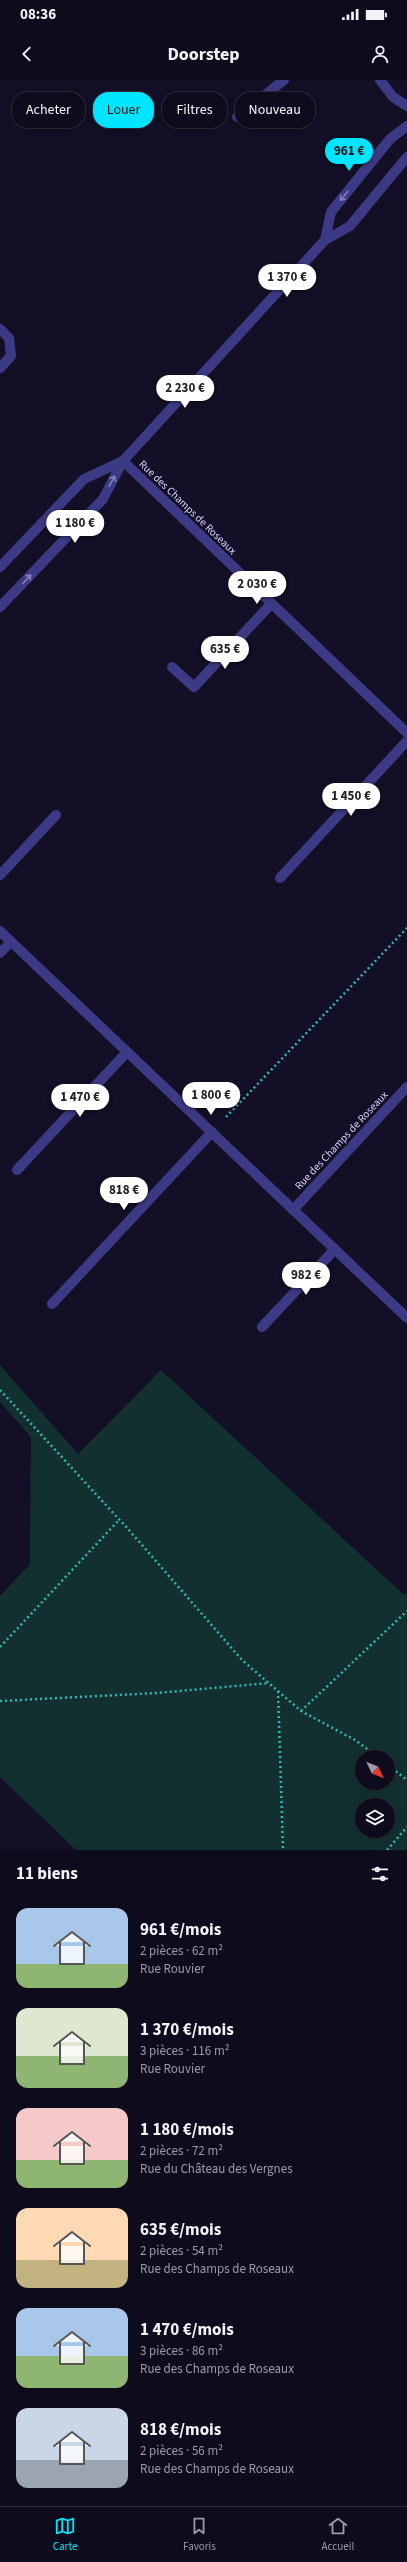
<!DOCTYPE html>
<html lang="fr">
<head>
<meta charset="utf-8">
<style>
  :root { --surface:#0e0b1c; --page:#171425; --text:#f1f3f6; --muted:#9b9ba3; --line:#2e2b3b; --accent:#00e5ff }
  body { margin:0; font-family:"Source Sans 3",sans-serif; background:var(--page); color:var(--text); height:100vh; display:flex; flex-direction:column; font-size:15px; white-space:nowrap }
  * { box-sizing:border-box; margin:0 }
  p { font-size:13px; color:var(--muted) }
  .icon { flex:none; width:22px; height:22px; fill:none; stroke:currentColor; stroke-width:2; stroke-linecap:round; stroke-linejoin:round }
  .map { position:relative; height:1770px; overflow:hidden }
  .sheet { display:flex; flex-direction:column; background:var(--surface); flex:1 }
  .sheet>* { flex:none }
  .hud { position:absolute; left:12px; top:12px; width:383px; height:36px; display:flex; gap:8px }
  .needle { width:26px; rotate:133deg }
  .controls { position:absolute; left:355px; top:1670px; display:grid; gap:8px }
  .controls a { display:grid; place-items:center; width:40px; height:40px; border-radius:50%; background:var(--surface); box-shadow:0 2px 10px #0003,0 0 0 1px var(--line); font-size:20px }
  .price { position:absolute; translate:-50% -34px; padding:0 9px; border-radius:14px; background:#fff; color:#222; font-size:13px; line-height:26px; filter:drop-shadow(0 1px 2px #0008) }
  .price::after { content:''; position:absolute; left:50%; top:24px; width:12px; height:9px; margin-left:-6px; background:inherit; clip-path:polygon(0 0,100% 0,50% 100%) }
  .price.selected { background:var(--accent); color:#111 }
  ul { padding:0; list-style:none }
  li { display:flex; align-items:center; gap:12px; height:100px; padding:0 16px }
  li span { display:grid; place-items:center; flex:none; width:112px; height:80px; border-radius:12px; color:#555 }
  li>.icon { margin-inline-start:auto }
  span .icon { width:48px; height:48px; fill:#fffc; stroke-width:1 }
  li b { font-size:17px }
  h2 { display:flex; justify-content:space-between; align-items:center; height:48px; padding:0 16px; font-size:17px }
  .chip { padding:0 14px; border-radius:16px; background:var(--surface); box-shadow:0 2px 10px #0003,0 0 0 1px var(--line); font-size:14px; line-height:36px }
  .chip.selected { background:var(--accent); color:#111 }
  .status { display:flex; justify-content:space-between; align-items:center; height:28px; padding:0 20px; background:var(--surface); direction:ltr }
  .status svg { height:11px; fill:currentColor }
  header { display:flex; justify-content:space-between; align-items:center; height:52px; padding:0 16px; background:var(--surface); font-size:18px; font-weight:700 }
  .menu { display:flex; justify-content:space-around; align-items:center; height:56px; border-top:1px solid var(--line); background:var(--surface); font-size:11px; color:var(--muted) }
  .menu a { display:grid; justify-items:center; gap:2px }
  .menu .selected { color:var(--accent) }
  .map>svg:first-child { display:block }
  .green { fill:#12302f; fill-rule:evenodd }
  .lines { fill:none; stroke-linecap:round; stroke-linejoin:round }
  .path { stroke:#2fb8b0; stroke-width:2.5; stroke-dasharray:2 3; stroke-linecap:butt }
  .minor { stroke:#3d3a85; stroke-width:10 }
  .oneway { stroke:#837fbc }
  .labels { text-anchor:middle; stroke-width:3; stroke-linejoin:round; paint-order:stroke }
  .street-label { font-size:11px; fill:#d9d4ff; stroke:#130f26 }
</style>
</head>
<body>
<div class="status"><b>08:36</b><svg viewBox="0 0 49 12"><path d="M0 12V9h3v3zM5 12V6h3v6zM10 12V3h3v9zM15 12V0h3v12zM26 1h20v11H26zM47 4h2v5h-2z"/></svg></div>
<header><svg class="icon" aria-label="back" viewBox="0 0 24 24"><path d="M15 5l-7 7 7 7"/></svg>Doorstep<svg class="icon" aria-label="person" viewBox="0 0 24 24"><circle cx="12" cy="8" r="4"/><path d="M4 21q1-7 8-7t8 7"/></svg></header>
<div class="map">
<svg width="407" height="1770" viewBox="0 0 407 1770">
  <rect width="100%" height="100%" fill="#130f26"/>
  <!-- green -->
  <path class="green" d="M0,1285L78,1374L161,1290L404,1515L407,1513V1770H76L0,1697V1516L30,1484L31,1357L0,1322ZM362,1677H388V1703H362ZM362,1725H388V1751H362Z"/>
  <g class="lines">
    <!-- path -->
    <path class="path" d="M226,1037L407,848
      M0,1310L128,1449L242,1580L301,1631L355,1660L378,1677
      M0,1567L119,1440
      M278,1611L283,1770
      M0,1621L157,1613L269,1603
      M301,1631L407,1531
      M388,1685L407,1700
      M387,1770L407,1747"/>
    <!-- minor -->
    <path class="minor" d="M380,0L393,17L407,26
      M237,37L284,0
      M325,160L331,132L390,59L407,46
      M0,249L9,258L11,276L0,288
      M123,381L407,653
      M0,487L84,399L123,381
      M0,527L103,419L123,381L325,160L350,146L407,77
      M172,587L194,607L271,524
      M0,795L56,735
      M280,798L407,661
      M0,851L407,1238
      M0,873L11,862
      M17,1090L127,972
      M293,1130L407,1007
      M52,1224L212,1052
      M262,1247L335,1169"/>
  </g>
  <!-- one-way arrows -->
  <defs><path id="oneway-shaft" d="M-6 0H5M1.5-3L5.5 0L1.5 3" fill="none" stroke-width="1.6" stroke-linecap="round" stroke-linejoin="round"/></defs>
  <g class="oneway">
    <use href="#oneway-shaft" transform="translate(344 116) rotate(129)"/>
    <use href="#oneway-shaft" transform="translate(112 401) rotate(-62)"/>
    <use href="#oneway-shaft" transform="translate(27 499) rotate(-47)"/>
  </g>
  <g class="labels">
    <!-- street labels -->
    <g class="street-label">
      <text transform="translate(188 427) rotate(44)" y="4">Rue des Champs de Roseaux</text>
      <text transform="translate(341 1060) rotate(-47)" y="4">Rue des Champs de Roseaux</text>
    </g>
  </g>
</svg>
<div class="controls">
<a><svg class="needle" viewBox="-14 -14 28 28"><path d="M0-13l5 13h-10z" fill="#e53935"/><path d="M0 13l5-13h-10z" fill="#9b9ba3"/></svg></a>
<a><svg class="icon" aria-label="layers" viewBox="0 0 24 24"><path d="M12 4l9 5-9 5-9-5zM3 14l9 5 9-5"/></svg></a>
</div>
<b class="price selected" style="left:349px;top:92px">961 €</b>
<b class="price" style="left:287px;top:218px">1 370 €</b>
<b class="price" style="left:185px;top:329px">2 230 €</b>
<b class="price" style="left:75px;top:464px">1 180 €</b>
<b class="price" style="left:257px;top:525px">2 030 €</b>
<b class="price" style="left:225px;top:590px">635 €</b>
<b class="price" style="left:351px;top:737px">1 450 €</b>
<b class="price" style="left:211px;top:1036px">1 800 €</b>
<b class="price" style="left:80px;top:1038px">1 470 €</b>
<b class="price" style="left:124px;top:1131px">818 €</b>
<b class="price" style="left:306px;top:1216px">982 €</b>
<div class="hud">
<a class="chip">Acheter</a>
<a class="chip selected">Louer</a>
<a class="chip">Filtres</a>
<a class="chip">Nouveau</a>
</div>
</div>
<section class="sheet">
<h2>11 biens<svg class="icon" aria-label="filters" viewBox="0 0 24 24"><path d="M4 7h16M4 17h16"/><circle cx="9" cy="7" r="2"/><circle cx="15" cy="17" r="2"/></svg></h2>
<ul>
<li><span style="background:linear-gradient(#a9c7e8 70%,#8fb573 0)"><svg class="icon" aria-label="home" viewBox="0 0 24 24"><path d="M3 11l9-7 9 7M6 9v11h12V9"/></svg></span><div><b>961 €/mois</b><p>2 pièces · 62 m²</p><p>Rue Rouvier</p></div></li>
<li><span style="background:linear-gradient(#dfe7d0 60%,#8fb573 0)"><svg class="icon" aria-label="home" viewBox="0 0 24 24"><path d="M3 11l9-7 9 7M6 9v11h12V9"/></svg></span><div><b>1 370 €/mois</b><p>3 pièces · 116 m²</p><p>Rue Rouvier</p></div></li>
<li><span style="background:linear-gradient(#f6c9c9 65%,#8fb573 0)"><svg class="icon" aria-label="home" viewBox="0 0 24 24"><path d="M3 11l9-7 9 7M6 9v11h12V9"/></svg></span><div><b>1 180 €/mois</b><p>2 pièces · 72 m²</p><p>Rue du Château des Vergnes</p></div></li>
<li><span style="background:linear-gradient(#ffd9b3 65%,#c2b280 0)"><svg class="icon" aria-label="home" viewBox="0 0 24 24"><path d="M3 11l9-7 9 7M6 9v11h12V9"/></svg></span><div><b>635 €/mois</b><p>2 pièces · 54 m²</p><p>Rue des Champs de Roseaux</p></div></li>
<li><span style="background:linear-gradient(#a9c7e8 60%,#8fb573 0)"><svg class="icon" aria-label="home" viewBox="0 0 24 24"><path d="M3 11l9-7 9 7M6 9v11h12V9"/></svg></span><div><b>1 470 €/mois</b><p>3 pièces · 86 m²</p><p>Rue des Champs de Roseaux</p></div></li>
<li><span style="background:linear-gradient(#c9d6e8 65%,#9aa5b1 0)"><svg class="icon" aria-label="home" viewBox="0 0 24 24"><path d="M3 11l9-7 9 7M6 9v11h12V9"/></svg></span><div><b>818 €/mois</b><p>2 pièces · 56 m²</p><p>Rue des Champs de Roseaux</p></div></li>
</ul>
</section>
<nav class="menu">
<a class="selected"><svg class="icon" aria-label="map" viewBox="0 0 24 24"><path d="M3 6l6-2 6 2 6-2v14l-6 2-6-2-6 2zM9 4v14M15 6v14"/></svg>Carte</a>
<a><svg class="icon" aria-label="saved" viewBox="0 0 24 24"><path d="M7 4h10v16l-5-4-5 4z"/></svg>Favoris</a>
<a><svg class="icon" aria-label="home" viewBox="0 0 24 24"><path d="M3 11l9-7 9 7M6 9v11h12V9"/></svg>Accueil</a>
</nav>
</body>
</html>
